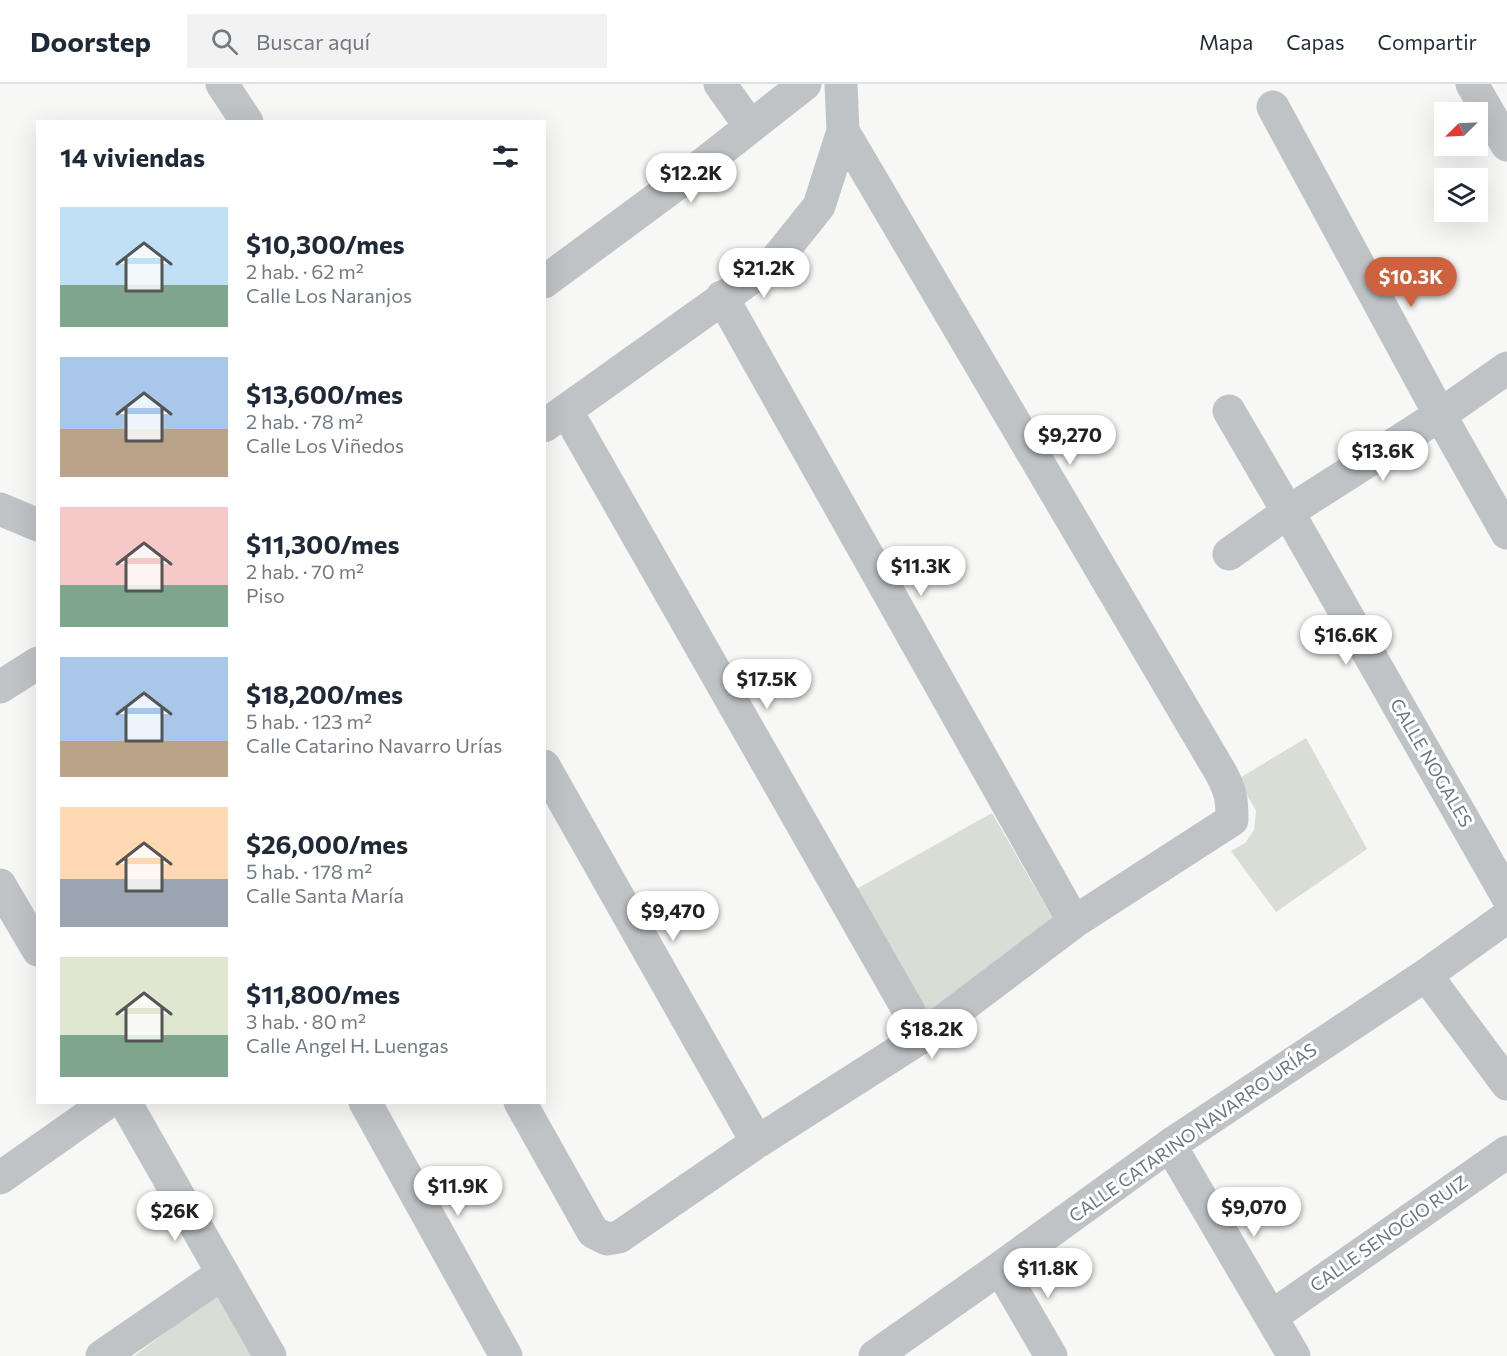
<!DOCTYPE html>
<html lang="es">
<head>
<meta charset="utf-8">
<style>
  :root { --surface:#fff; --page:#f2f2f3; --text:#1f2937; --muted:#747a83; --line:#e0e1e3; --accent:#ce623e }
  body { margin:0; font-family:Commissioner,sans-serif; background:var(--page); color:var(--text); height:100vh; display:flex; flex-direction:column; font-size:22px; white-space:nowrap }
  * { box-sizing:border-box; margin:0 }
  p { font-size:20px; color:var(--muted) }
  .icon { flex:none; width:33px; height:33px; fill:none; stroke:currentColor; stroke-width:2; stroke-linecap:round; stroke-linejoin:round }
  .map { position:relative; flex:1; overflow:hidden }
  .sheet { position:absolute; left:36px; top:36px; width:510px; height:984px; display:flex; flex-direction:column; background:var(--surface); border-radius:0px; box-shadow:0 6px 24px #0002 }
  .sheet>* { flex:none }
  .needle { width:39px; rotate:246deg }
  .fabs { position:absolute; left:1434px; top:18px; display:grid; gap:12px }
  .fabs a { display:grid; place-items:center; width:54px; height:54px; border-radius:0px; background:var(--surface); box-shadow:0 6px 24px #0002; font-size:30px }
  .price { position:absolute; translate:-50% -51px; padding:0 14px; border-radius:21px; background:#fff; color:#222; font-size:20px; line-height:39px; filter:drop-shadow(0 2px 3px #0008) }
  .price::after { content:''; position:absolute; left:50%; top:36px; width:18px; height:14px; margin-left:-9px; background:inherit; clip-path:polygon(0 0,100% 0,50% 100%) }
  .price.on { background:var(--accent); color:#fff }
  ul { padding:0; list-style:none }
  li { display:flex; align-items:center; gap:18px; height:150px; padding:0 24px }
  li span { display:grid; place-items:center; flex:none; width:168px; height:120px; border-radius:0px; color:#555 }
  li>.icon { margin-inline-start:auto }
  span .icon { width:72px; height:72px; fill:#fffc; stroke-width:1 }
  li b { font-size:26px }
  h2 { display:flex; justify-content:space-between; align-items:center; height:72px; padding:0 24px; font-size:26px }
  header { display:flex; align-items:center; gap:36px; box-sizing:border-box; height:84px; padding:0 30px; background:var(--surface); border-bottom:2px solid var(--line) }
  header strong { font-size:28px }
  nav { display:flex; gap:33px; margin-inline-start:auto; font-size:21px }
  .search { width:420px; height:54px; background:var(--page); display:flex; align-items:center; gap:15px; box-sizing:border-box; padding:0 21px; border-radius:0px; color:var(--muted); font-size:22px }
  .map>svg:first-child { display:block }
  .green { fill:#d9ddd6 }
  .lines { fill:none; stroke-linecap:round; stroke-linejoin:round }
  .street { stroke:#bfc3c6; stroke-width:33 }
  .labels { text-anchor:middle; stroke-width:6; stroke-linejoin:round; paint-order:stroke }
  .street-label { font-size:18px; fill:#6a7782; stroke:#fff }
</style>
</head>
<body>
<header>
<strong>Doorstep</strong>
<div class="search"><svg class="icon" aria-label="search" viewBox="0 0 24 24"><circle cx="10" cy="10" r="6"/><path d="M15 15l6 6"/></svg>Buscar aquí</div>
<nav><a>Mapa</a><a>Capas</a><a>Compartir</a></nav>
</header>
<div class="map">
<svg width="1507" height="1272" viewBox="0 0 1507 1272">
  <rect width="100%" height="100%" fill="#f7f7f5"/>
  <!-- green -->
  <path class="green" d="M1306,654L1367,765L1276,828L1231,767L1245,759L1254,746L1256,727L1238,695Z
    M992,729L1059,845L928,933L853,807Z
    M217,1210L255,1272H134Z"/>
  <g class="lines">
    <!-- street -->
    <path class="street" d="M222,0L247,38
      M720,0L750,42
      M1472,0L1507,61
      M1273,23L1440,331L1507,449
      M544,198L693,88L805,0
      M722,213L1074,838
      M566,326L923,952
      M1229,327L1288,428L1507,812
      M544,342L775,177L819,122L843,47L841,0
      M0,425L38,441
      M1229,470L1288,428L1440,331L1507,284
      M0,603L38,579
      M544,682L757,1058
      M0,801L38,866
      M1426,891L1507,1000
      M125,1018L270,1272
      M365,1018L506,1272
      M520,1018L593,1148L607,1155L619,1153L757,1058L923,952L1074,838L1232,736C1232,715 1231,708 1221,689L843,47
      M1170,1061L1294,1272
      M0,1094L108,1018
      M1000,1184L1051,1272
      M1271,1233L1507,1068
      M102,1272L223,1189
      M875,1272L1000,1184L1170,1061L1426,891L1507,833"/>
  </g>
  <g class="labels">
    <!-- street labels -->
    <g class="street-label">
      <text transform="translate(1431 679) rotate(60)" y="6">CALLE NOGALES</text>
      <text transform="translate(1193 1049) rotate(-35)" y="6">CALLE CATARINO NAVARRO URÍAS</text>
      <text transform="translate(1389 1150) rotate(-35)" y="6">CALLE SENOGIO RUIZ</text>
    </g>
  </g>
</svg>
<div class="fabs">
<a><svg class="needle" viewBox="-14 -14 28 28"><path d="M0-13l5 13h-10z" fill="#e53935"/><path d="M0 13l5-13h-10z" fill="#747a83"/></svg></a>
<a><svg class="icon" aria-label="layers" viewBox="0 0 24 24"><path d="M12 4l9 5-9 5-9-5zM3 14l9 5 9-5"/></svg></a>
</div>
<b class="price" style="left:691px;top:120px">$12.2K</b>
<b class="price" style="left:764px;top:215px">$21.2K</b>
<b class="price on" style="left:1411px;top:224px">$10.3K</b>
<b class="price" style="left:1070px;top:382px">$9,270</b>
<b class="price" style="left:1383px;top:398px">$13.6K</b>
<b class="price" style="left:921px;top:513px">$11.3K</b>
<b class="price" style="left:1346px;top:582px">$16.6K</b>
<b class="price" style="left:767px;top:626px">$17.5K</b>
<b class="price" style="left:673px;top:858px">$9,470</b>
<b class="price" style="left:932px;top:976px">$18.2K</b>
<b class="price" style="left:458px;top:1133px">$11.9K</b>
<b class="price" style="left:1254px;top:1154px">$9,070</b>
<b class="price" style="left:175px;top:1158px">$26K</b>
<b class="price" style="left:1048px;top:1215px">$11.8K</b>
<section class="sheet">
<h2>14 viviendas<svg class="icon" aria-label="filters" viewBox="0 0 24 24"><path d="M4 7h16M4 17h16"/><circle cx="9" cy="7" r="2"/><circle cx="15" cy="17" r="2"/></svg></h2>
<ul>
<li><span style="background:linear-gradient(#bfe0f5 65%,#7fa58c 0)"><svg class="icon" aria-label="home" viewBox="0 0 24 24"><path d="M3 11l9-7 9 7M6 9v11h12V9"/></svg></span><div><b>$10,300/mes</b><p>2 hab. · 62 m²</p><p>Calle Los Naranjos</p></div></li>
<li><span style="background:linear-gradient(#a9c7e8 60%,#b9a48a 0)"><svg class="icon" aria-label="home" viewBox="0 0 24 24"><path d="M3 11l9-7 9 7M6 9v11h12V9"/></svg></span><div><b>$13,600/mes</b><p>2 hab. · 78 m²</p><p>Calle Los Viñedos</p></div></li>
<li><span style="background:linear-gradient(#f6c9c9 65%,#7fa58c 0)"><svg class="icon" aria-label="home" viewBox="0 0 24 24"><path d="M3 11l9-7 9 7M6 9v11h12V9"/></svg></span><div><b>$11,300/mes</b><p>2 hab. · 70 m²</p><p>Piso</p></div></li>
<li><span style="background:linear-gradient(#a9c7e8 70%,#b9a48a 0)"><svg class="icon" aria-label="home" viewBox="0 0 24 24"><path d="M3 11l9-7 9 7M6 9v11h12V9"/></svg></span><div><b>$18,200/mes</b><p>5 hab. · 123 m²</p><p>Calle Catarino Navarro Urías</p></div></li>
<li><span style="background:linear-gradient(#ffd9b3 60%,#9aa5b1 0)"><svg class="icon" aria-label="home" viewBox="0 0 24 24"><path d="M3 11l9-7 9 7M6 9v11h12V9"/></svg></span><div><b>$26,000/mes</b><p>5 hab. · 178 m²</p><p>Calle Santa María</p></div></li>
<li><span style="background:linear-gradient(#dfe7d0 65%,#7fa58c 0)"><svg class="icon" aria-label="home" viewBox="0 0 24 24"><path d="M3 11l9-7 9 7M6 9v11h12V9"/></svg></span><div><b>$11,800/mes</b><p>3 hab. · 80 m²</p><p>Calle Angel H. Luengas</p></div></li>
</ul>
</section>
</div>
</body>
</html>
